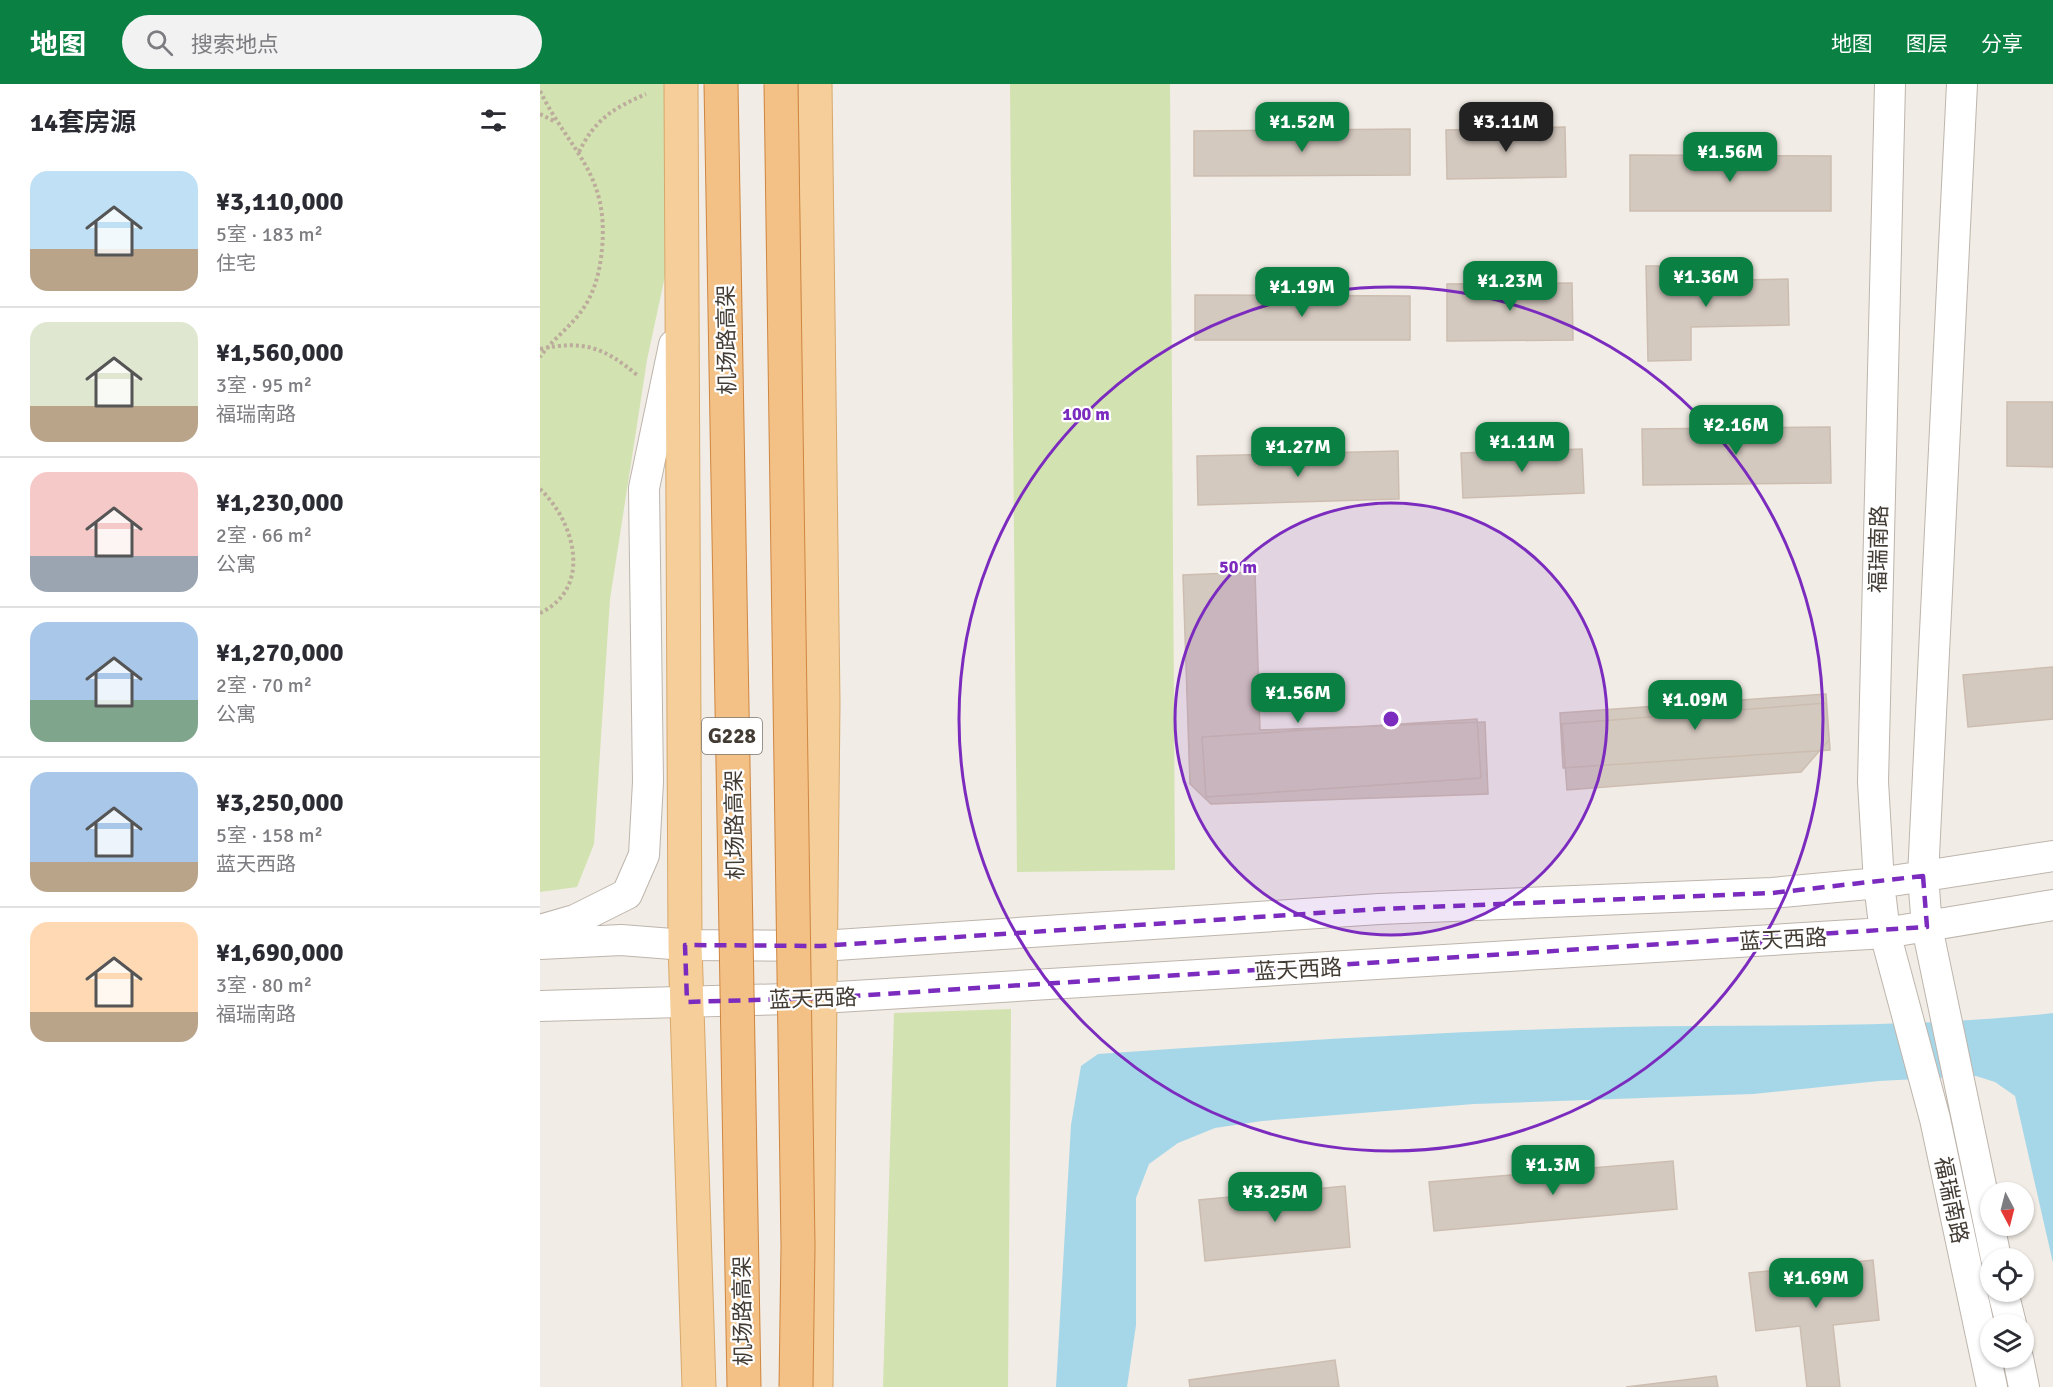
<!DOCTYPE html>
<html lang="zh">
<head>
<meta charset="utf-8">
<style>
  :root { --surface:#fff; --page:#f2f2f3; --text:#2b2b33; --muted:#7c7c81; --line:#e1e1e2; --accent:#0b8043 }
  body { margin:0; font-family:Signika,"Noto Sans SC",sans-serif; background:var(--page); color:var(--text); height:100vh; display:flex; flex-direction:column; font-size:22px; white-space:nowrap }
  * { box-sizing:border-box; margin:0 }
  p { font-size:20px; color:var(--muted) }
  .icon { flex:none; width:33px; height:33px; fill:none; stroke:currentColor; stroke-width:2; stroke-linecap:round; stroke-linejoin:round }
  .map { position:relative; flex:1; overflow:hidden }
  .side { display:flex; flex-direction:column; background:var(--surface); width:540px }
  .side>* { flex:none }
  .needle { width:39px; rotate:173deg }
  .fabs { position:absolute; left:1440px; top:1098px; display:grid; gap:12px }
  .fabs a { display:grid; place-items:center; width:54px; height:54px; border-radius:50%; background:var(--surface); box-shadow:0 2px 4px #0004; font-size:30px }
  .price { position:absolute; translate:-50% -51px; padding:0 14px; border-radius:12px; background:var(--accent); color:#fff; font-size:20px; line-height:39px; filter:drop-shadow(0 2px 3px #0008) }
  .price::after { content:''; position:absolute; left:50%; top:36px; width:18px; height:14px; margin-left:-9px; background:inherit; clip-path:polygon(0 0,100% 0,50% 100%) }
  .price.on { background:#222; color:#fff }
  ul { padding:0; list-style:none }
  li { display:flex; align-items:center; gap:18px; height:150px; padding:0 30px }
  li+li { border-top:2px solid var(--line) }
  li span { display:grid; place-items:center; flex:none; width:168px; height:120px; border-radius:18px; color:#555 }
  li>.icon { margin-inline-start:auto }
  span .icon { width:72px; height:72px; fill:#fffc; stroke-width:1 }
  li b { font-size:26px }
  h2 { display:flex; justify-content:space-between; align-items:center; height:72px; padding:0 30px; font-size:26px }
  header { display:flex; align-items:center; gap:36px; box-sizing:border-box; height:84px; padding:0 30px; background:var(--accent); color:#fff }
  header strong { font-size:28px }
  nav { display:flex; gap:33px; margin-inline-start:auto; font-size:21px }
  .search { width:420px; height:54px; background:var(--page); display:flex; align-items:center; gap:15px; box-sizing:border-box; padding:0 21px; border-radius:33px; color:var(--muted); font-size:22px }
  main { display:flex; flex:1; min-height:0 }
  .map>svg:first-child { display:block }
  .green { fill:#d3e2b1 }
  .water { fill:#a6d7e9 }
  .building { fill:#d4c9bf; stroke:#ccbdb0; stroke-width:1.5 }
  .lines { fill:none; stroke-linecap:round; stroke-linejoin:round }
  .tertiary-casing { stroke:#beb5ac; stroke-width:32 }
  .primary-casing { stroke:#d8a86c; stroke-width:35 }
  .path { stroke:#bcac9b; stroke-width:4; stroke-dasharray:3 3; stroke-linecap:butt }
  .tertiary { stroke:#fff; stroke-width:30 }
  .primary { stroke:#f5ce9a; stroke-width:33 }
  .trunk-bridge-casing { stroke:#cf8641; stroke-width:35; stroke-linecap:butt }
  .trunk-bridge { stroke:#f3c085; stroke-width:33 }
  .marked { fill:none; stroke:#7b2cbf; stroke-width:4.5; stroke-dasharray:12 8; stroke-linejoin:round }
  .ring { fill:none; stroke:#7b2cbf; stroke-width:3 }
  .labels { text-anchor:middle; stroke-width:4.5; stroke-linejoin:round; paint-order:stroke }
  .shield { fill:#fff; stroke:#7b7672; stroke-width:1.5 }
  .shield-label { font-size:21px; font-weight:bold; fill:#433c35 }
  .street-label { font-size:22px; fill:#433c35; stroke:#fff }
  .centre { fill:#7b2cbf; stroke:#fff; stroke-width:3 }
  .ring-label { font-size:18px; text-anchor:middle; font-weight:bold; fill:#7b2cbf; stroke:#fff; stroke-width:4.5; stroke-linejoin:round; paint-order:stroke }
</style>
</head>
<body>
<header>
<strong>地图</strong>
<div class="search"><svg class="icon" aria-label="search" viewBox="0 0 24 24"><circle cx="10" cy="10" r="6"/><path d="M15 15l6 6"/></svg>搜索地点</div>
<nav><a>地图</a><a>图层</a><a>分享</a></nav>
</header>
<main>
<section class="side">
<h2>14套房源<svg class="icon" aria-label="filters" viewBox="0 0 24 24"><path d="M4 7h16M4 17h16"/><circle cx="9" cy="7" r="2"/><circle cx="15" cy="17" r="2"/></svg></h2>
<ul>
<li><span style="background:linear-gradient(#bfe0f5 65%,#b9a48a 0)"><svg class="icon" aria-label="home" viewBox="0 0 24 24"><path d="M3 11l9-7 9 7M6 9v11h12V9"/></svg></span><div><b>¥3,110,000</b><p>5室 · 183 m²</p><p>住宅</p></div></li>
<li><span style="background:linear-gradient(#dfe7d0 70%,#b9a48a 0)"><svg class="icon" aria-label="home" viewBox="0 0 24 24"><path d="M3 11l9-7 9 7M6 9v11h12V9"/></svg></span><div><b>¥1,560,000</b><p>3室 · 95 m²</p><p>福瑞南路</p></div></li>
<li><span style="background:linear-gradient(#f6c9c9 70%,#9aa5b1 0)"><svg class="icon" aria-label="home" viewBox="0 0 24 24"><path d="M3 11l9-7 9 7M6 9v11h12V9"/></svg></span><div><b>¥1,230,000</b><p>2室 · 66 m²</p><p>公寓</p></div></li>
<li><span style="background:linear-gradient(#a9c7e8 65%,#7fa58c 0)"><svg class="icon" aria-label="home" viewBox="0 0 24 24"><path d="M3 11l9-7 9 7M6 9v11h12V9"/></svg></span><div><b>¥1,270,000</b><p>2室 · 70 m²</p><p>公寓</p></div></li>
<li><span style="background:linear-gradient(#a9c7e8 75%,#b9a48a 0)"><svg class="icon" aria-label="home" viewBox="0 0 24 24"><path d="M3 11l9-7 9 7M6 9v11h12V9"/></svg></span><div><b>¥3,250,000</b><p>5室 · 158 m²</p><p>蓝天西路</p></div></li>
<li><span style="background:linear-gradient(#ffd9b3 75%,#b9a48a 0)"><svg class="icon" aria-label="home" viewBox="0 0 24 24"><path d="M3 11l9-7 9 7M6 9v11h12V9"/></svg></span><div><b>¥1,690,000</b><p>3室 · 80 m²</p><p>福瑞南路</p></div></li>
</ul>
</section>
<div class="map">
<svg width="1513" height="1303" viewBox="0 0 1513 1303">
  <rect width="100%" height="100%" fill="#f1ece5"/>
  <!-- green -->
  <path class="green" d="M0,0H125V192L107,276L70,515L54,760L37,803L0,808Z
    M470,0H630L635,786L477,788Z
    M471,925L468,1303H343L354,929Z"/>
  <!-- water -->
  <path class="water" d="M1513,929V1179L1475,1012L1455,998L1436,992L1339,997L1213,1010L934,1020L722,1037L675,1044L638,1059L609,1080L596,1114V1241L587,1303H516L531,1041L541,982L558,970C732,958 907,947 1081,943C1225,940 1370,945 1513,929Z"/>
  <!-- building -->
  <path class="building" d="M1025,43L1026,93L907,95L906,46Z
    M870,45V91L654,92V47Z
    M1090,71L1291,72V127H1090Z
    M1106,182H1145V197L1248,195L1249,241L1151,243V276L1108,277Z
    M1032,199L1033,256L907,257V200Z
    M655,211L870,212V256H655Z
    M1467,318H1513V383L1467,382Z
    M1290,343L1291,399L1103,401L1102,345Z
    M1042,365L1044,409L923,414L921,369Z
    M858,367L859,415L658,421L657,372Z
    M715,488L720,646L945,638L948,710L671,720L650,700L643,491Z
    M1513,583V635L1428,643L1423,591Z
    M1286,610L1290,666L1023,684L1020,629Z
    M1286,619L1289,656L1261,688L1027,706L1022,640Z
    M937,635L941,694L666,713L662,653Z
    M1133,1077L1137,1125L894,1147L889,1098Z
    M805,1102L810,1163L665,1177L659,1116Z
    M1333,1176L1339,1236L1293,1241L1300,1303H1267L1260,1242L1216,1247L1209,1189Z
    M795,1276L799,1303H650L649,1296Z
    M1176,1292L1178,1303H1086Z"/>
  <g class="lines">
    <!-- tertiary casing -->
    <g class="tertiary-casing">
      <path id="tertiary" d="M1350,0L1333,698L1339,799L1345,849L1395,1035L1452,1303
        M1422,0L1383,792L1387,843L1456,1174
        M0,846L35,836L87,810L104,771L108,698L104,404L134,261
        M0,860L81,856L145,861L281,862L839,825L1232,809L1339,799L1513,772
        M0,922L281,914L1345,849L1513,821
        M1463,1208L1471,1240
        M1478,1274L1484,1303"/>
    </g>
    <!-- primary casing -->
    <g class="primary-casing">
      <path id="primary" d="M141,0L145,861L159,1303
        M275,0L283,618L276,1303"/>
    </g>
    <!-- path -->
    <path class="path" d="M0,7C31,69 69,89 62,165C60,188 54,211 40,229C28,245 11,257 0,273
      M0,30L14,37
      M39,68C55,35 74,24 106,10
      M0,265C43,256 64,263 97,291
      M0,405C35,438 53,504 0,529"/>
    <!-- tertiary -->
    <use href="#tertiary" class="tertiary"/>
    <!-- primary -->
    <use href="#primary" class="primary"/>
    <!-- trunk-bridge casing -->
    <g class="trunk-bridge-casing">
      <path id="trunk-bridge" d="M181,0L204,1303
        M241,0L258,1162L256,1303"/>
    </g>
    <!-- trunk-bridge -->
    <use href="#trunk-bridge" class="trunk-bridge"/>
  </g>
  <!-- marked area -->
  <path class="marked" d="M1383,792L1387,843L281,914L147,918L145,861L281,862L839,825L1232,809Z"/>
  <!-- distance rings -->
  <circle cx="851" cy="635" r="216" fill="#7b2cbf" fill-opacity=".12"/>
  <g class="ring">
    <circle cx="851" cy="635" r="216"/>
    <circle cx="851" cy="635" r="432"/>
  </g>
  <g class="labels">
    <!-- shield labels -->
    <rect class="shield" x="162" y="634" width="60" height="36" rx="4.5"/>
    <g class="shield-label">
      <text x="192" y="659">G228</text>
    </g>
    <!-- street labels -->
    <g class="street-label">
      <text transform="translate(186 256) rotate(-91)" y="8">机场路高架</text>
      <text transform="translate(1338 465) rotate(-89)" y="8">福瑞南路</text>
      <text transform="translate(194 741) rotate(-91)" y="8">机场路高架</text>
      <text transform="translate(1243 855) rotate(-3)" y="8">蓝天西路</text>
      <text transform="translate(758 885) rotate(-3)" y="8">蓝天西路</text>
      <text transform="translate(273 914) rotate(-2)" y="8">蓝天西路</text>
      <text transform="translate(1412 1116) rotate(78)" y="8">福瑞南路</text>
      <text transform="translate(202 1227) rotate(-91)" y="8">机场路高架</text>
    </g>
  </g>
  <circle cx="851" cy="635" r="9" class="centre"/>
  <g class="ring-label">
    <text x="546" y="336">100 m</text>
    <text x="698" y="489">50 m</text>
  </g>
</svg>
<div class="fabs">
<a><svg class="needle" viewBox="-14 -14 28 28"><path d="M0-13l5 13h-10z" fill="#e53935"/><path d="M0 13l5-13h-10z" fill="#7c7c81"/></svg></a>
<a><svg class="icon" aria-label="locate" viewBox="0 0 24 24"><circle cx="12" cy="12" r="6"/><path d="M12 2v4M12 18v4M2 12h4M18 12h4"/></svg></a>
<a><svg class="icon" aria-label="layers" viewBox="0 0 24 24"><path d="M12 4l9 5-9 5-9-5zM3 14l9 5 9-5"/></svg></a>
</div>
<b class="price" style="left:762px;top:69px">¥1.52M</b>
<b class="price on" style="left:966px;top:69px">¥3.11M</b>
<b class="price" style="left:1190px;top:99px">¥1.56M</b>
<b class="price" style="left:1166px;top:224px">¥1.36M</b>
<b class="price" style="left:970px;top:228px">¥1.23M</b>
<b class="price" style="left:762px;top:234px">¥1.19M</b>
<b class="price" style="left:1196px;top:372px">¥2.16M</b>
<b class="price" style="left:982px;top:389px">¥1.11M</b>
<b class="price" style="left:758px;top:394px">¥1.27M</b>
<b class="price" style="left:758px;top:640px">¥1.56M</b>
<b class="price" style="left:1155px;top:647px">¥1.09M</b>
<b class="price" style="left:1013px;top:1112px">¥1.3M</b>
<b class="price" style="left:735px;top:1139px">¥3.25M</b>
<b class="price" style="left:1276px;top:1225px">¥1.69M</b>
</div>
</main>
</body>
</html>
